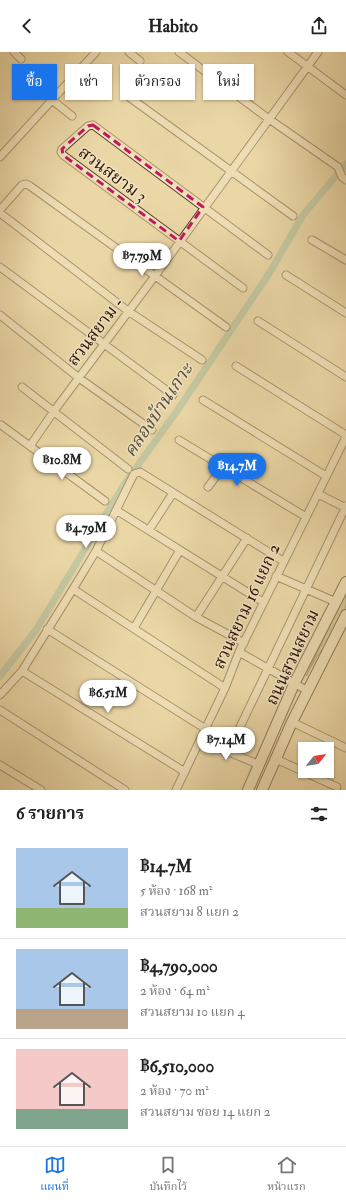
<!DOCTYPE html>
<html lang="th">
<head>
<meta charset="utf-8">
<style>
  :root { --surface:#fff; --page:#f6f6f6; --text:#222; --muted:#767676; --line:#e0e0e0; --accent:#1a73e8 }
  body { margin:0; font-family:"IM FELL Double Pica","Noto Serif Thai",serif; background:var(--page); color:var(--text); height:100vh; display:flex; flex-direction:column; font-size:15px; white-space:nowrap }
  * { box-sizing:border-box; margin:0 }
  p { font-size:13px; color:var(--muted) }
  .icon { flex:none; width:22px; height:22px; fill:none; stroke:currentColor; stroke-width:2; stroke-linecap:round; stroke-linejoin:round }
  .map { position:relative; height:738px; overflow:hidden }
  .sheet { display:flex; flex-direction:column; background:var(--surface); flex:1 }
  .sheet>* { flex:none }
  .guide { position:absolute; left:12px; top:12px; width:322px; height:36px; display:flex; gap:8px }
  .needle { width:26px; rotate:60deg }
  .controls { position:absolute; left:298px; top:690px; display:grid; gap:8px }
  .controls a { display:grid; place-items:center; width:36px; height:36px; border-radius:0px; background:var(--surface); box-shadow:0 1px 3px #0004; font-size:20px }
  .price { position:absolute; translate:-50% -34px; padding:0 9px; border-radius:14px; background:#fff; color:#222; font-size:13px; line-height:26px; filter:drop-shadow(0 1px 2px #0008) }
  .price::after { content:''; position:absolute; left:50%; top:24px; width:12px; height:9px; margin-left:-6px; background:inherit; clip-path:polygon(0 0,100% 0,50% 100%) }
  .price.on { background:var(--accent); color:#fff }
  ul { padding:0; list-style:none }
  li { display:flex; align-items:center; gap:12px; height:100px; padding:0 16px }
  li+li { border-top:1px solid var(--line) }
  li span { display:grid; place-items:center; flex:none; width:112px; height:80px; border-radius:0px; color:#555 }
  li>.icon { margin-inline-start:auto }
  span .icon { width:48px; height:48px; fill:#fffc; stroke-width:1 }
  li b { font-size:17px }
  h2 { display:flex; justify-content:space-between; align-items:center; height:48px; padding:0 16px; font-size:17px }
  .tag { padding:0 14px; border-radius:0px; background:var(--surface); box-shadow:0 1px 3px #0004; font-size:14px; line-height:36px }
  .tag.on { background:var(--accent); color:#fff }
  header { display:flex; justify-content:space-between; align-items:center; height:52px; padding:0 16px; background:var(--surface); font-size:18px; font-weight:700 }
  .menu { display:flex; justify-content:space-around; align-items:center; height:56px; border-top:1px solid var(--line); background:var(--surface); font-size:11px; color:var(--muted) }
  .menu a { display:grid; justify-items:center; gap:2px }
  .menu .on { color:var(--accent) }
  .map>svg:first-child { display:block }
  .grass { fill:url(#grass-dots); stroke:#746642 }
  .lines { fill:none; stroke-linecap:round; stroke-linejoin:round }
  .canal { stroke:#99baa1; stroke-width:7 }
  .street-casing { stroke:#5b412a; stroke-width:9 }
  .secondary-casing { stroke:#2b0f00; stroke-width:12 }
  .street { stroke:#f2e5c5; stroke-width:7 }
  .secondary { stroke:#f2e5c5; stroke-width:10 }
  .marked { fill:none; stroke:#c2185b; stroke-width:3; stroke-dasharray:8 5; stroke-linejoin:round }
  .labels { text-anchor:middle; stroke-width:3; stroke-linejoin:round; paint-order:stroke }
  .street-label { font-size:17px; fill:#2b0f00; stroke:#f2e5c5 }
  .water-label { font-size:18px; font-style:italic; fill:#524b38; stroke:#f2e5c5 }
</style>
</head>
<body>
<header><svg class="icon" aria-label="back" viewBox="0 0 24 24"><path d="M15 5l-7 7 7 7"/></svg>Habito<svg class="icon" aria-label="share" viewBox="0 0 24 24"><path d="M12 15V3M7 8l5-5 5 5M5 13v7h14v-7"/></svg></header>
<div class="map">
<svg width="346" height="738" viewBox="0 0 346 738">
  <defs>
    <pattern id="grass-dots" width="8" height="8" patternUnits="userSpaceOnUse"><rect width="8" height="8" fill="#bcbd83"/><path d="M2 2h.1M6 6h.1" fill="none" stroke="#a2a16f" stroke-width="1.8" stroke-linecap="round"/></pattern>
  </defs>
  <rect width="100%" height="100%" fill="#ebd7a6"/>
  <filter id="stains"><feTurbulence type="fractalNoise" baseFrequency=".005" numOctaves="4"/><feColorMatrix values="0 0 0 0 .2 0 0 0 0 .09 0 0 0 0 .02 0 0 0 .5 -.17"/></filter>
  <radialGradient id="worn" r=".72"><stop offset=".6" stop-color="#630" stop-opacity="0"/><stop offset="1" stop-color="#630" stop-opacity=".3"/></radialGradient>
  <!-- grass -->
  <path class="grass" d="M346,540V554L326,594L319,601L306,624Z"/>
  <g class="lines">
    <!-- canal -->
    <path class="canal" d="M0,624L36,578L123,434L177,359L270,220L303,163L346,112"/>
    <!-- street casing -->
    <g class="street-casing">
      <path id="street" d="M14,0L21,7
        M129,0L140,9
        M179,0L269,67L338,115L342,125L346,128
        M288,0L346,43
        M81,17L103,36
        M129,45L293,164
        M52,48L72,64
        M0,105L96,0
        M0,158L22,133L26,132L30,134L226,275
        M0,161L128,259L202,308
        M312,188L346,208
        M0,215L173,343
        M286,223L346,261
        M243,236L63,103L61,100L62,97L88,74L93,73L268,203
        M0,263L79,326L152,378
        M258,269L346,325
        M236,314L346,383
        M22,335L128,417
        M203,348L326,424
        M1,373L105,449
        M179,388L306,465
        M30,394L54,359L155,224L318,0
        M208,435L223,415
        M318,442L346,456
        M116,458L263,550
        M149,478L173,441
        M96,499L196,565L244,591
        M276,524L336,550
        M73,537L225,636
        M196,565L247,486
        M134,576L180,498
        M47,577L204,676
        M239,600L308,639
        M22,619L185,720
        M0,643L22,619L73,537L96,499L134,422L140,420L283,509
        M0,658L125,738
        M292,670L346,696
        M200,688L260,713
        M228,700L346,454
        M276,707L337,735
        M0,713L41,738
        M176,738L225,636L239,600L346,385"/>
    </g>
    <!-- secondary casing -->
    <g class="secondary-casing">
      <path id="secondary" d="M248,738L294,632L346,530
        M262,738L292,670L346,563"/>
    </g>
    <!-- street -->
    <use href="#street" class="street"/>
    <!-- secondary -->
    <use href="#secondary" class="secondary"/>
  </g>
  <!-- marked area -->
  <path d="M0 0H346V738H0ZM93,73L203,155L179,189L63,103L62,97L88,74Z" fill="#ebd7a6" fill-opacity=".55" fill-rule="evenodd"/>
  <path class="marked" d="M93,73L203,155L179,189L63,103L62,97L88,74Z"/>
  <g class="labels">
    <!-- street labels -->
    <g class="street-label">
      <text transform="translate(113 122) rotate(37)" y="6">สวนสยาม 3</text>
      <text transform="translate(95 279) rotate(-53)" y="6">สวนสยาม -</text>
      <text transform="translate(246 554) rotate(-65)" y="6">สวนสยาม 16 แยก 2</text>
      <text transform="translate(292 605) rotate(-65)" y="6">ถนนสวนสยาม</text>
    </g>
    <!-- water labels -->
    <g class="water-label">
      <text transform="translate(158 358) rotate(-56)" y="6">คลองบ้านเกาะ</text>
    </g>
  </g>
  <rect width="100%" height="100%" filter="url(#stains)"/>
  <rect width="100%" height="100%" fill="url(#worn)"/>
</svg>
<div class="controls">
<a><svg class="needle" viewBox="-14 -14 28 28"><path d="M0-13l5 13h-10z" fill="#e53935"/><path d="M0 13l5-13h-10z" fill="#767676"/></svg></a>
</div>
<b class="price" style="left:142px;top:225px">฿7.79M</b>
<b class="price" style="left:62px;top:429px">฿10.8M</b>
<b class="price on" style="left:237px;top:435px">฿14.7M</b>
<b class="price" style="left:86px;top:497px">฿4.79M</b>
<b class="price" style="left:108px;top:662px">฿6.51M</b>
<b class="price" style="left:226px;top:709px">฿7.14M</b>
<div class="guide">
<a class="tag on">ซื้อ</a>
<a class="tag">เช่า</a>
<a class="tag">ตัวกรอง</a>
<a class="tag">ใหม่</a>
</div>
</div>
<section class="sheet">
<h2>6 รายการ<svg class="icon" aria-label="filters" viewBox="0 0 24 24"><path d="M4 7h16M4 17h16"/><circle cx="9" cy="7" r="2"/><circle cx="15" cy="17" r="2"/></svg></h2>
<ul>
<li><span style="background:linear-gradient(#a9c7e8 75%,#8fb573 0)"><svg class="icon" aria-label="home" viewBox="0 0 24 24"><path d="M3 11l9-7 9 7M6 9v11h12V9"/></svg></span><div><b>฿14.7M</b><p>5 ห้อง · 168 m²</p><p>สวนสยาม 8 แยก 2</p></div></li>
<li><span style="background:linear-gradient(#a9c7e8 75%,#b9a48a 0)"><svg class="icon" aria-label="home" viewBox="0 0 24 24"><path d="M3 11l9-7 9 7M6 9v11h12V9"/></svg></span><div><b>฿4,790,000</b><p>2 ห้อง · 64 m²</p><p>สวนสยาม 10 แยก 4</p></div></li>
<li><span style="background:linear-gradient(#f6c9c9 75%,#7fa58c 0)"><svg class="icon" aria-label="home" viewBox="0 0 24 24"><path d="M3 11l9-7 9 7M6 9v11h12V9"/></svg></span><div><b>฿6,510,000</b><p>2 ห้อง · 70 m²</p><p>สวนสยาม ซอย 14 แยก 2</p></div></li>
</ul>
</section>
<nav class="menu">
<a class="on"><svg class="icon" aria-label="map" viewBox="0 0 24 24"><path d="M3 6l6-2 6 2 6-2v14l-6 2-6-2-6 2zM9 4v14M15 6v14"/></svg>แผนที่</a>
<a><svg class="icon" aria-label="saved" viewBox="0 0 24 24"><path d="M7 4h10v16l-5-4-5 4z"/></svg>บันทึกไว้</a>
<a><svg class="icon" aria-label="home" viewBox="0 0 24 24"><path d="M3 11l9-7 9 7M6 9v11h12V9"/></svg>หน้าแรก</a>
</nav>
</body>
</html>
